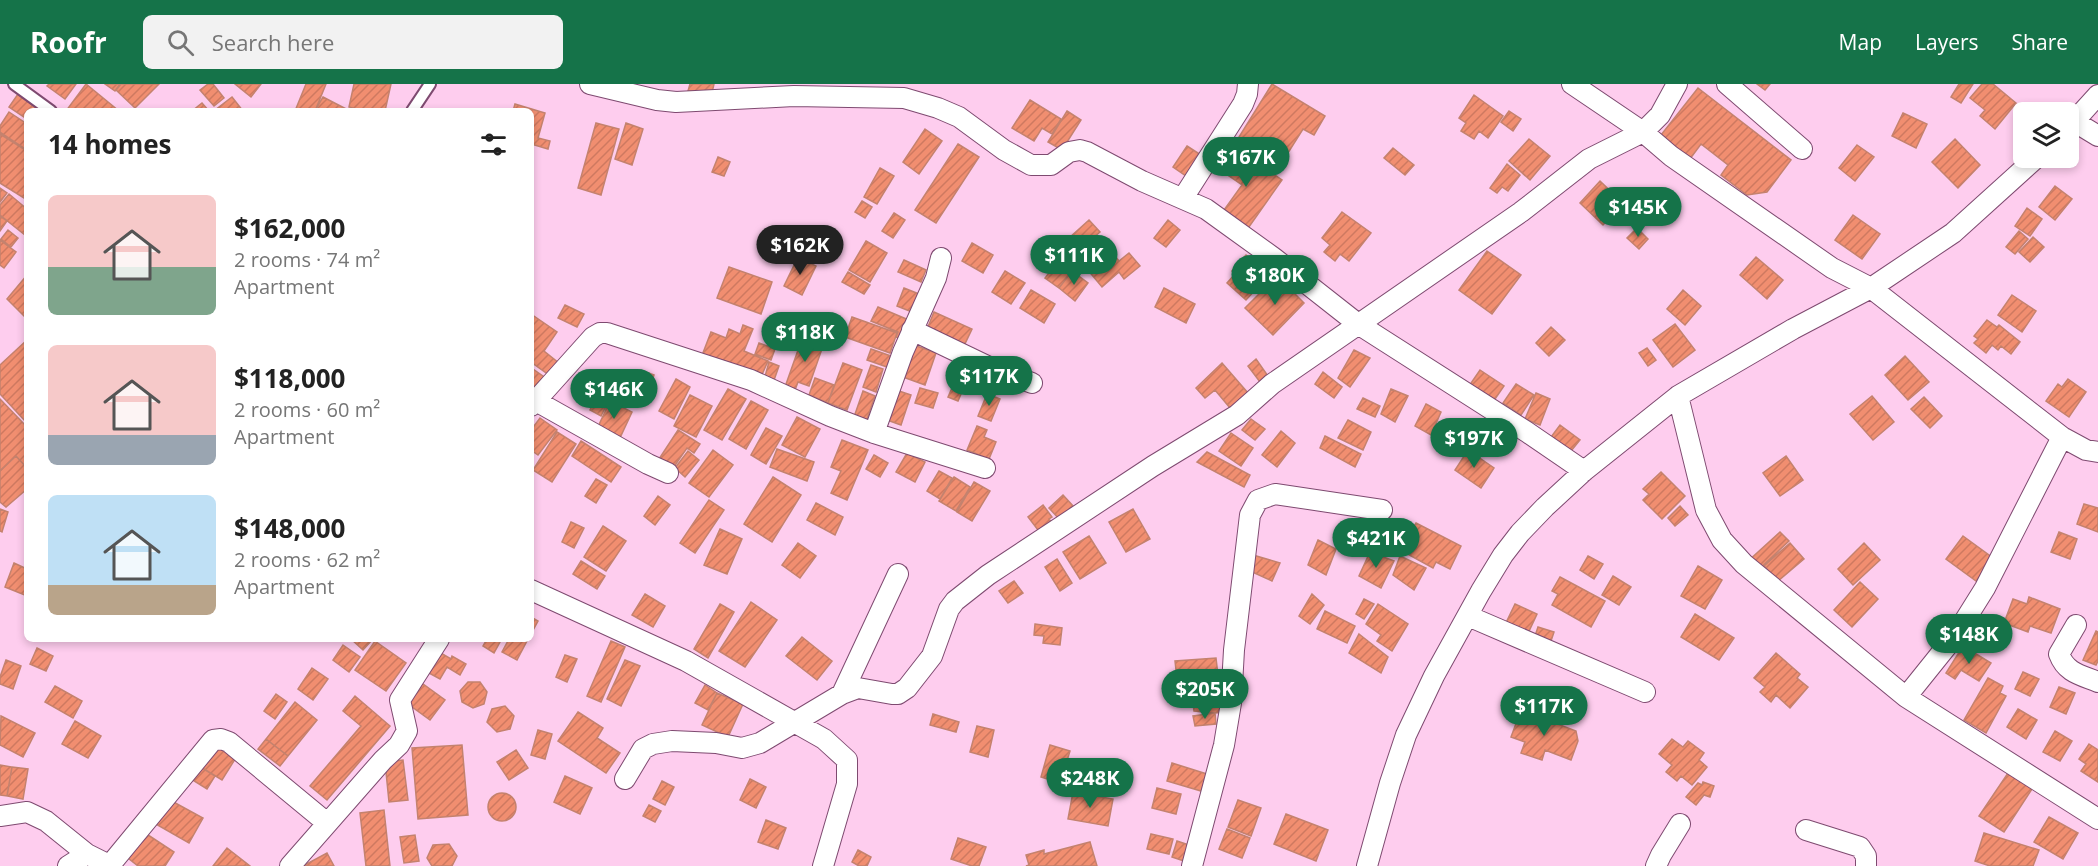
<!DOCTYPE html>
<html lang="en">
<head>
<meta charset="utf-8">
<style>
  :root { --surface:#fff; --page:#f2f2f2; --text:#222; --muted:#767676; --accent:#157349 }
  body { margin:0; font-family:"Open Sans",sans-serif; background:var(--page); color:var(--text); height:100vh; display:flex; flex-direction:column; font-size:22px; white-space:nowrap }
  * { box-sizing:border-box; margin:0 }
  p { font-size:20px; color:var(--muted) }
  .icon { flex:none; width:33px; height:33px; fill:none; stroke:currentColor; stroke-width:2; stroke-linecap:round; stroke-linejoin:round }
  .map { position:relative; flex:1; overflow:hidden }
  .sheet { position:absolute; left:24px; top:24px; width:510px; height:534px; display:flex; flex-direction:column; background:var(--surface); border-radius:9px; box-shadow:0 3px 9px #0003 }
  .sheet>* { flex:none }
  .fabs { position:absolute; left:2013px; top:18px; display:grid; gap:12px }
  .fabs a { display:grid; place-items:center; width:66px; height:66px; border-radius:9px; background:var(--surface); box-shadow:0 3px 9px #0003; font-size:30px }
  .price { position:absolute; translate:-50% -51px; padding:0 14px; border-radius:21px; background:var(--accent); color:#fff; font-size:20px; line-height:39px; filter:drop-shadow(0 2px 3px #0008) }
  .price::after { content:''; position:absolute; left:50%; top:36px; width:18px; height:14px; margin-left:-9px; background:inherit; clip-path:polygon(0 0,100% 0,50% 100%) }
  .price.current { background:#222; color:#fff }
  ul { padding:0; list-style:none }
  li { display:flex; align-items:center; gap:18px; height:150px; padding:0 24px }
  li span { display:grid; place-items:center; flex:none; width:168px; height:120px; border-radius:9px; color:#555 }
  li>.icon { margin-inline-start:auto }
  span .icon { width:72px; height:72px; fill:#fffc; stroke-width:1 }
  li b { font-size:26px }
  h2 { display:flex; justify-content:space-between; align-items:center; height:72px; padding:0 24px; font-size:26px }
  header { display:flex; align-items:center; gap:36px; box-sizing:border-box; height:84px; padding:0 30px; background:var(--accent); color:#fff }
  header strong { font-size:28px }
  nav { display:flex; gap:33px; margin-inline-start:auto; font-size:21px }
  .search { width:420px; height:54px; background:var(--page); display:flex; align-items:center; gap:15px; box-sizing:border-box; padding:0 21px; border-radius:9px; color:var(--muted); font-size:22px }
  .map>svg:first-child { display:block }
  .building { fill:url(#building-hatch); stroke:#c4826e; stroke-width:1.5 }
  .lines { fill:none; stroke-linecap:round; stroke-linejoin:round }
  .service-casing { stroke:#7e4a70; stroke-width:14 }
  .minor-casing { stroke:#7e4a70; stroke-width:22 }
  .service { stroke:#fff; stroke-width:10 }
  .minor { stroke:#fff; stroke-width:20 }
</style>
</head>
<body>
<header>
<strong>Roofr</strong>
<div class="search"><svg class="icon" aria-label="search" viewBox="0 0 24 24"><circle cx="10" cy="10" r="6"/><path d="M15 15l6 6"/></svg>Search here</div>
<nav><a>Map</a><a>Layers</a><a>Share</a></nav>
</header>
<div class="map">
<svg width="2098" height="782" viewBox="0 0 2098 782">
  <defs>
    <pattern id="building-hatch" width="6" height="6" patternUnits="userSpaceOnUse" patternTransform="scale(1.5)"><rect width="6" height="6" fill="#f18e70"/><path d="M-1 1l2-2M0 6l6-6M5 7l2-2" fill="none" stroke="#ce7960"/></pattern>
  </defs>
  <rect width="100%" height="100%" fill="#fecdee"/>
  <!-- building -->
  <path class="building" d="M49,0H76L65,15L47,2Z
    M86,0L119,27H66Z
    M105,0H120L115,7Z
    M121,0H159L135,24L116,6Z
    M208,0H213L224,14L214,22L200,6Z
    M235,0H261L251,13Z
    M306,0H326L315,27H295Z
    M354,0H391L385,27H363L349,23Z
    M690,0H714L711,13L688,7Z
    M1272,0L1325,32L1314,51L1303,45L1276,88L1234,61Z
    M1757,0H1770L1765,6Z
    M1959,0H1973L1961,19L1951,13Z
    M1982,0H1993L2016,19L1995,45L1980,32L1985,26L1970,14Z
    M1698,4L1791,76L1767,108L1747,111L1721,91L1728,81L1701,60L1687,79L1657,56Z
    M18,10L43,27H27V35L9,23Z
    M1474,11L1503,32L1488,54L1479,47L1474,55L1461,47L1466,39L1459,34Z
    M232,13L243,27H216L215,26Z
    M323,13L350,27H315Z
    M1030,16L1061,35L1052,50L1042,44L1034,57L1012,44Z
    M202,19L209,27H192Z
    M515,20L545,29L538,54L550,57L548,65L531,60V27H513Z
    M1067,27L1081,36L1062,66L1048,58Z
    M1509,27L1521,35L1513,47L1501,38Z
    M9,28L27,40V66L0,48V42Z
    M1903,29L1927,40L1916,64L1892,52Z
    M596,39L619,45L601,111L578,104Z
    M626,39L643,45L632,81L615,75Z
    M925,45L942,57L919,90L903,78Z
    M0,50L27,67V116L0,99Z
    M1529,55L1550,72L1530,96L1509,77Z
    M1955,55L1980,81L1958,104L1932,78Z
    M958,60L979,73L936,139L915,126Z
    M1232,61L1282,96L1244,150L1219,133L1242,101L1216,83Z
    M1857,61L1874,73L1855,97L1839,84Z
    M1187,62L1201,71L1186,92L1173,83Z
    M1393,64L1414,81L1405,91L1384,74Z
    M718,73L730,78L724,92L712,88Z
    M1507,80L1520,91L1508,107L1502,103L1497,109L1490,104Z
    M880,84L894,92L877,120L864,113Z
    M1600,97L1623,119L1603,141L1580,119Z
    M2055,102L2072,115L2055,136L2039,123Z
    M0,104L7,109L0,118Z
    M9,110L27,125V149L25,151L0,131V121Z
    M862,117L872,123L865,134L855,128Z
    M2027,124L2042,135L2030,152L2015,142Z
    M1342,128L1371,149L1349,177L1340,170L1335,177L1324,168L1330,161L1322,154Z
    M894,129L905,136L893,154L882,147Z
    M1853,131L1880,150L1862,175L1835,156Z
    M0,132L7,137L0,147Z
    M1089,136L1100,148L1080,165L1069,154Z
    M1168,136L1180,146L1166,163L1154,154Z
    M1637,144L1648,155L1639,165L1627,154Z
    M8,146L18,154L11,163L1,155Z
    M2019,147L2028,155L2015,170L2006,163Z
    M2033,153L2044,163L2030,178L2019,168Z
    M1100,154L1119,177L1129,169L1140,182L1124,195L1119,188L1102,203L1077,173Z
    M0,156L16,168L4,184L0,181Z
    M866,157L887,169L870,198L849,186Z
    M972,159L993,171L983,189L962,177Z
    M1487,167L1521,191L1492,230L1459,206Z
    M1246,171L1250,175L1252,172L1271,189L1246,216L1227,199L1235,190L1232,187Z
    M798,173L816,182L802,211L784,202Z
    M1756,173L1783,196L1767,215L1740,191Z
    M904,176L926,186L921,198L898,188Z
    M1058,177L1072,187L1059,204L1045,194Z
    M729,183L772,198L761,230L717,214Z
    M1005,187L1025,199L1011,220L992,208Z
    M1072,187L1088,199L1075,217L1059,204Z
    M848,188L870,201L864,210L842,198Z
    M27,191V235L7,215Z
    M1277,192L1304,219L1273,251L1245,224Z
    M904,204L919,210L912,228L897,222Z
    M1164,204L1195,220L1186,239L1155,223Z
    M1031,206L1055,220L1044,239L1020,224Z
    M1683,206L1701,222L1685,241L1667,225Z
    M2012,211L2036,227L2022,248L1998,231Z
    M565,221L584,230L577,243L558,234Z
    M878,223L911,237L903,256L896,253L898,248L871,237Z
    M934,228L972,245L962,266L925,250Z
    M531,230L557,248L544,267L559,279L549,291L531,278Z
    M852,233L897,249L890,269L845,253Z
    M1987,236L1997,243L1999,241L2020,258L2011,270L2001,262L1998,266L1992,261L1986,269L1974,259L1978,255L1974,252Z
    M1675,240L1695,266L1673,283L1653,256Z
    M743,241L753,245L744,267L768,277L761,293L701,274L711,248L726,254L729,245L740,250Z
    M1551,243L1565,256L1549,272L1536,259Z
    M803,252L824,259L809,302L798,298L795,306L785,303Z
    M27,256V339L0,310V281Z
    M759,259L775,265L771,276L755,270Z
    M914,261L936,269L925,301L903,293Z
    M1647,264L1656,276L1648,282L1639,269Z
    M871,265L891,272L887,283L867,276Z
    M1354,266L1370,274L1350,303L1338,294Z
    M1905,272L1929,298L1908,316L1885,291Z
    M1256,275L1268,292L1260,298L1248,282Z
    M769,278L779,282L773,299L764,296Z
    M843,279L862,286L847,326L828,319Z
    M1222,279L1248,309L1230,324L1215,306L1205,314L1196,304Z
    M871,281L883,285L876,308L863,303Z
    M533,285L547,295L531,314V288Z
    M640,286L654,291L649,305L635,300Z
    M1480,286L1504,302L1493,318L1469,302Z
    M1323,288L1342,303L1334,314L1315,300Z
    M815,294L834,301L828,319L809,311Z
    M676,295L690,303L674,335L659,327Z
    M2068,295L2086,308L2069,333L2046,317L2058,300L2062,303Z
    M955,297L965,301L958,317L948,313Z
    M1516,300L1534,311L1521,331L1503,319Z
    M920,304L938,309L933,324L915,319Z
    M728,305L746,315L722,356L704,346Z
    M1391,305L1408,312L1395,338L1381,330Z
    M896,306L911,311L901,341L887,336Z
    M863,307L875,312L866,338L854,333Z
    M1536,309L1550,315L1540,341L1525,335Z
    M987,310L1000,315L991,337L978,332Z
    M690,311L712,322L696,353L674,342Z
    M1872,312L1894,338L1873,356L1850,330Z
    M1924,313L1942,332L1930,344L1911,325Z
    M596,314L607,320L601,332L590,326Z
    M1363,314L1380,322L1375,333L1357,325Z
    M0,315L27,343V384L16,372L0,387Z
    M610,317L632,328L619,356L597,345Z
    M751,317L768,326L746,365L729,355Z
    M1426,320L1441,328L1431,351L1415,342Z
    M797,333L820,345L805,373L782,361Z
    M540,334L557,346L538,371L531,366V346Z
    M1251,335L1265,345L1255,356L1242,346Z
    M1348,336L1371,348L1363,366L1338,354Z
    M1560,341L1580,356L1567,372L1548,357Z
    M977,342L987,346L984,353L996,358L989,375L967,366Z
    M766,344L782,352L766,380L751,371Z
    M678,346L700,360L694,369L687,364L671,387L657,378Z
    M1281,347L1295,359L1277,383L1262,371Z
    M557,348L576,360L552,398L533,386Z
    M1231,349L1253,364L1241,382L1219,367Z
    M1325,352L1361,370L1355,383L1320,364Z
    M842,356L868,366L847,416L831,409L841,387L831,383Z
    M581,357L621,383L611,398L572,372Z
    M777,365L814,378L807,397L770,383Z
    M713,366L733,381L709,413L689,399Z
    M1468,366L1494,384L1481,404L1455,386Z
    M688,367L699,376L685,393L675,384Z
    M1207,368L1250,391L1244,403L1197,378Z
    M907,369L925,378L915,398L896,388Z
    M874,371L888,379L880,393L866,385Z
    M16,372L27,384V405L6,423L0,418V387Z
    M1786,372L1803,396L1780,412L1763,389Z
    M939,387L952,394L940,415L927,407Z
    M1661,388L1685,412L1662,435L1643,416L1649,410L1643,405Z
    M773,393L801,411L772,458L744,440Z
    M954,393L970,403L956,427L939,417Z
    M596,395L607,401L596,419L585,412Z
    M974,398L990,407L972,437L957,428Z
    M1063,411L1074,423L1060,436L1049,424Z
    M658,412L670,421L655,441L644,432Z
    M709,416L724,426L695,469L680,459Z
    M816,419L843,433L835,451L807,436Z
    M2084,420L2098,424V448L2077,440Z
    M1043,421L1052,433L1049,435L1053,440L1041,450L1028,433Z
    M1680,422L1688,431L1675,442L1668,434Z
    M0,425L8,428L2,448L0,447Z
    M1133,425L1150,455L1126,468L1109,438Z
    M571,438L584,444L574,464L562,458Z
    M1416,439L1461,462L1450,485L1436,478L1433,484L1400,466Z
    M603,442L626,457L606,487L584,473Z
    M720,445L742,455L727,490L704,481Z
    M1780,448L1789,457L1756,488L1747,478Z
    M2059,448L2077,455L2070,475L2051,468Z
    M1089,452L1106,479L1080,495L1063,468Z
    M1963,452L1993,474L1976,497L1946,475Z
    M1318,456L1336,465L1326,491L1308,481Z
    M798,459L816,472L800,494L782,481Z
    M1790,459L1804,475L1778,497L1764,482Z
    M1864,459L1880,476L1853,501L1838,485Z
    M1370,468L1394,477L1381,504L1359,492Z
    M1253,471L1280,479L1272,497L1248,486Z
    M1400,472L1426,484L1414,506L1393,491Z
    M1588,472L1603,480L1594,495L1580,486Z
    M1057,475L1072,499L1060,507L1045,483Z
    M581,477L605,492L597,505L573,490Z
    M14,479L27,485V512L5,503Z
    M1698,482L1722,496L1705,525L1681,512Z
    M1613,492L1631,503L1619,521L1602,511Z
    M1560,493L1605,517L1591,543L1552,521L1558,510L1552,507Z
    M1014,497L1023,509L1008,519L999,507Z
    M1860,498L1878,515L1852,543L1834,526Z
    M645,510L665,522L653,543L632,531Z
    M1312,510L1324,521L1310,540L1299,532Z
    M2029,513L2060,525L2051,549L2030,542L2028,548L2004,539L2013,515L2027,520Z
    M1364,515L1374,520L1364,535L1356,530Z
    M751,518L777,536L745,583L719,567Z
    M720,520L734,528L708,574L694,565Z
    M1378,520L1408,540L1392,567L1377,557L1381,551L1366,540Z
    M1515,520L1537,530L1523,560L1503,545Z
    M1325,527L1355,542L1347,559L1317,545Z
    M1695,530L1734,554L1719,576L1681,553Z
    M531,533L538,537L531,550Z
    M1035,540L1062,544L1060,561L1043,559L1044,552L1034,551Z
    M1538,543L1554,548L1547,569L1531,564Z
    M2096,547L2098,548V577L2096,581L2083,576Z
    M1359,550L1388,573L1381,589L1349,569Z
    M802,553L832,577L817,596L786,572Z
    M351,555H373L363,566Z
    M487,555H495L500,558L494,569L483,562Z
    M509,555H528L517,576L502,568Z
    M375,557L406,579L386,607L355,586Z
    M611,557L625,563L601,618L587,612Z
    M343,561L360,573L349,588L333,576Z
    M1963,562L1991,579L1979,597L1961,586L1955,595L1946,589Z
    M37,564L53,572L46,587L30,580Z
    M439,568L451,575L452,572L466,580L460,591L447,583L440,595L427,588Z
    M1776,569L1800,590L1797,594L1808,603L1790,624L1776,611L1771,618L1760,608L1765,603L1754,594Z
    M565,571L577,575L567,598L556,593Z
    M1216,574L1218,591L1177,595L1175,577Z
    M6,576L21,582L13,605L0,600V593Z
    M625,576L640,582L621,622L607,615Z
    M312,584L328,595L313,616L298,605Z
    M2023,588L2039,595L2030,612L2015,605Z
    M1988,594L2003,602L2000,609L2006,612L1986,649L1964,636Z
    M419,597L445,616L430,636L404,617Z
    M1207,597L1210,604L1187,609L1186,601Z
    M468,598H480L487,608L484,620L473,624L462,618L460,607Z
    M705,601L717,609L708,626L695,619Z
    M55,602L82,617L73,634L45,618Z
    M2059,603L2075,609L2066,630L2050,623Z
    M1222,607L1224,628L1215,629L1194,627L1192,610Z
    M717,609L743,620L728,653L702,641Z
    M276,610L287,618L275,635L264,627Z
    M355,612L390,642L327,716L310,702L361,642L343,627Z
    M295,618L317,636L288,672L266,655Z
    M505,622L514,632L510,645L497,648L487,638L492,625Z
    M2018,625L2037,636L2026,655L2007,643Z
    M1521,626L1576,647L1578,657L1571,676L1545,666L1542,676L1521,669L1525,658L1511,653Z
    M578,628L603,644L597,654L620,669L606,689L558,657Z
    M1215,629L1216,640L1195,642L1193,632Z
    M933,630L959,638L956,648L930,641Z
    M1,632L35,649L23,673L0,661Z
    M75,637L101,652L88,674L62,660Z
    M977,642L994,646L988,673L970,668Z
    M538,646L552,650L545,675L531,671Z
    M2055,647L2072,657L2060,677L2043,668Z
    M266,655L288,672L280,682L258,665Z
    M1672,655L1683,663L1688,657L1704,669L1699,676L1707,683L1692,701L1681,692L1677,697L1666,688L1672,681L1659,670Z
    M214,658L237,672L222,696L199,682Z
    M2089,660L2098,666V698L2081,687L2086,680L2079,675Z
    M462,661L468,731L418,735L412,664Z
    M1050,661L1070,667L1060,699L1041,693Z
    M516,666L528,684L509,696L497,678Z
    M403,676L408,716L389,718L385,678Z
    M1172,679L1207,690L1201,707L1167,697Z
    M0,681L12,683L7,712L0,711Z
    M199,682L215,692L207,705L191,695Z
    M12,683L28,685L23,715L7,712Z
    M2008,689L2032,705L2004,748L1979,732Z
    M565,692L592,704L580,730L554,718Z
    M750,695L766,703L756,724L740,716Z
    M662,697L674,703L665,721L653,715Z
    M1703,698L1714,702L1710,713L1704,711L1696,721L1686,713L1698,699L1702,701Z
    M1157,704L1181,710L1176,730L1152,724Z
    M1073,708L1113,715L1108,742L1068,735Z
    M488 723a14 14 0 1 1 28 0a14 14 0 1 1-28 0Z
    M168,715L203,734L189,759L154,739Z
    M1238,716L1261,724L1251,752L1228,743Z
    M649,721L661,727L655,738L643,732Z
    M384,726L390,782H366L360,729Z
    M1286,730L1328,746L1316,777L1274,760Z
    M2049,733L2078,749L2063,775L2034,758Z
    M766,736L786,744L778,765L758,758Z
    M1227,745L1250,754L1242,774L1219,765Z
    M145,749L174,768L165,782H138L128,774Z
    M1984,749L2039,766L2033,782H1990L1975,777Z
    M1151,750L1173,755L1169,770L1147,765Z
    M415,751L419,777L404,779L400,753Z
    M958,754L986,763L979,782H972L951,775Z
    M1177,757L1195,763L1190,779L1172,773Z
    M1090,758L1097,782H1026L1029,781L1026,771L1044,766V770Z
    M449,760L457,772L452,782H432L427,774L433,761Z
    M227,764L250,782H213Z
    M858,766L871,773L867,782H859L852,778Z
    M327,769L334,782H303Z"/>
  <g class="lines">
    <!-- service casing -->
    <g class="service-casing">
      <path id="service" d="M14,0L51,27
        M412,27L430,0"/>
    </g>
    <!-- minor casing -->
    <g class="minor-casing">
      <path id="minor" d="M590,0L657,16L676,18L794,12L904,14L938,24L959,33L1004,66L1031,81H1051L1069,68L1080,66L1087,68L1142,97L1206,125L1274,174L1358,240L1527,348L1584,387
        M1572,0L1643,48L1671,72L1832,184L1871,204L2062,353L2086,366L2098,368
        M1727,0L1802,65
        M2075,38L2098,52
        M2068,44L2098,11
        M1183,114L1243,20L1247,10L1248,0
        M912,246L987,282L1032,299
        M1678,312L1706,426L1722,456L1744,480L1906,613L2098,735
        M536,317L648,380L668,389
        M531,322L593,253L600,249H607L751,296L830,332L874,349L985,384
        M874,349L903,268L936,194L941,174
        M531,506L686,577L824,655L847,676V700L823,782
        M1468,532L1645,608
        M2076,541L2059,570C2066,589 2081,591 2098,598
        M842,610L898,490
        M1906,613L1955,552L1985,504L2062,353
        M625,695L643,665L653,660L672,657L716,659L742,664L760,659L842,610L858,604L892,610H898L907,604L932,572L949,525L955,517L988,491L1153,382L1237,331L1272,300L1521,128L1589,75L1643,48L1660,31L1677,0
        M0,732L27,728L46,737L87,770L111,782
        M1806,746L1860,763L1866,772V782
        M110,781L213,656L221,655L229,658L327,739
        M68,782L87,770
        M290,782L383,676L399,661L407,647L400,616L439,555
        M1192,782L1224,661L1231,619L1234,566L1250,431L1258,416L1275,410L1382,426
        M1367,782L1390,699L1406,651L1434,592L1481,507L1503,471L1520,449L1545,423L1584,387L1678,312L1793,245L1871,204L1953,149L2036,74
        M1656,782L1661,771L1680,740"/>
    </g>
    <!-- service -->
    <use href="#service" class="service"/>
    <!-- minor -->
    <use href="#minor" class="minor"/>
  </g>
</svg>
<div class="fabs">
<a><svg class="icon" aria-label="layers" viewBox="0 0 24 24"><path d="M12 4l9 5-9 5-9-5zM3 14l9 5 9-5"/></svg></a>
</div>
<b class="price" style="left:1246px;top:104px">$167K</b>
<b class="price" style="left:1638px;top:154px">$145K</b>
<b class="price current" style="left:800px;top:192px">$162K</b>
<b class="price" style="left:1074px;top:202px">$111K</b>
<b class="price" style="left:1275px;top:222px">$180K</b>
<b class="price" style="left:805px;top:279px">$118K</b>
<b class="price" style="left:989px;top:323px">$117K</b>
<b class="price" style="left:614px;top:336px">$146K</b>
<b class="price" style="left:1474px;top:385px">$197K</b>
<b class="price" style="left:1376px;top:485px">$421K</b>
<b class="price" style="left:1969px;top:581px">$148K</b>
<b class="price" style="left:1205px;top:636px">$205K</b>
<b class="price" style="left:1544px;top:653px">$117K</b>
<b class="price" style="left:1090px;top:725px">$248K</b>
<section class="sheet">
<h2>14 homes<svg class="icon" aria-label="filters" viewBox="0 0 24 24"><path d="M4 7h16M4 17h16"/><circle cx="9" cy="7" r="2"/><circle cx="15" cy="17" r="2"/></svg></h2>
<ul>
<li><span style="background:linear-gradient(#f6c9c9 60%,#7fa58c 0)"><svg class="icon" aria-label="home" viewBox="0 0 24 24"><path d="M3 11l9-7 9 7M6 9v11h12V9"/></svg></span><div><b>$162,000</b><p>2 rooms · 74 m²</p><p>Apartment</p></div></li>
<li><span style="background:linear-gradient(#f6c9c9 75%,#9aa5b1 0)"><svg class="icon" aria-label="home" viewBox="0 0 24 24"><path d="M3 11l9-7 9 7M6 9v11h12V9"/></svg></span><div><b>$118,000</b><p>2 rooms · 60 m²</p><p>Apartment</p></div></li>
<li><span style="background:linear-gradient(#bfe0f5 75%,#b9a48a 0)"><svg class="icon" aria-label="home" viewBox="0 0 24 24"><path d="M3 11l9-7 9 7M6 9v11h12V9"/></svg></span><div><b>$148,000</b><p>2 rooms · 62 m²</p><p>Apartment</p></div></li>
</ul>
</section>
</div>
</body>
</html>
